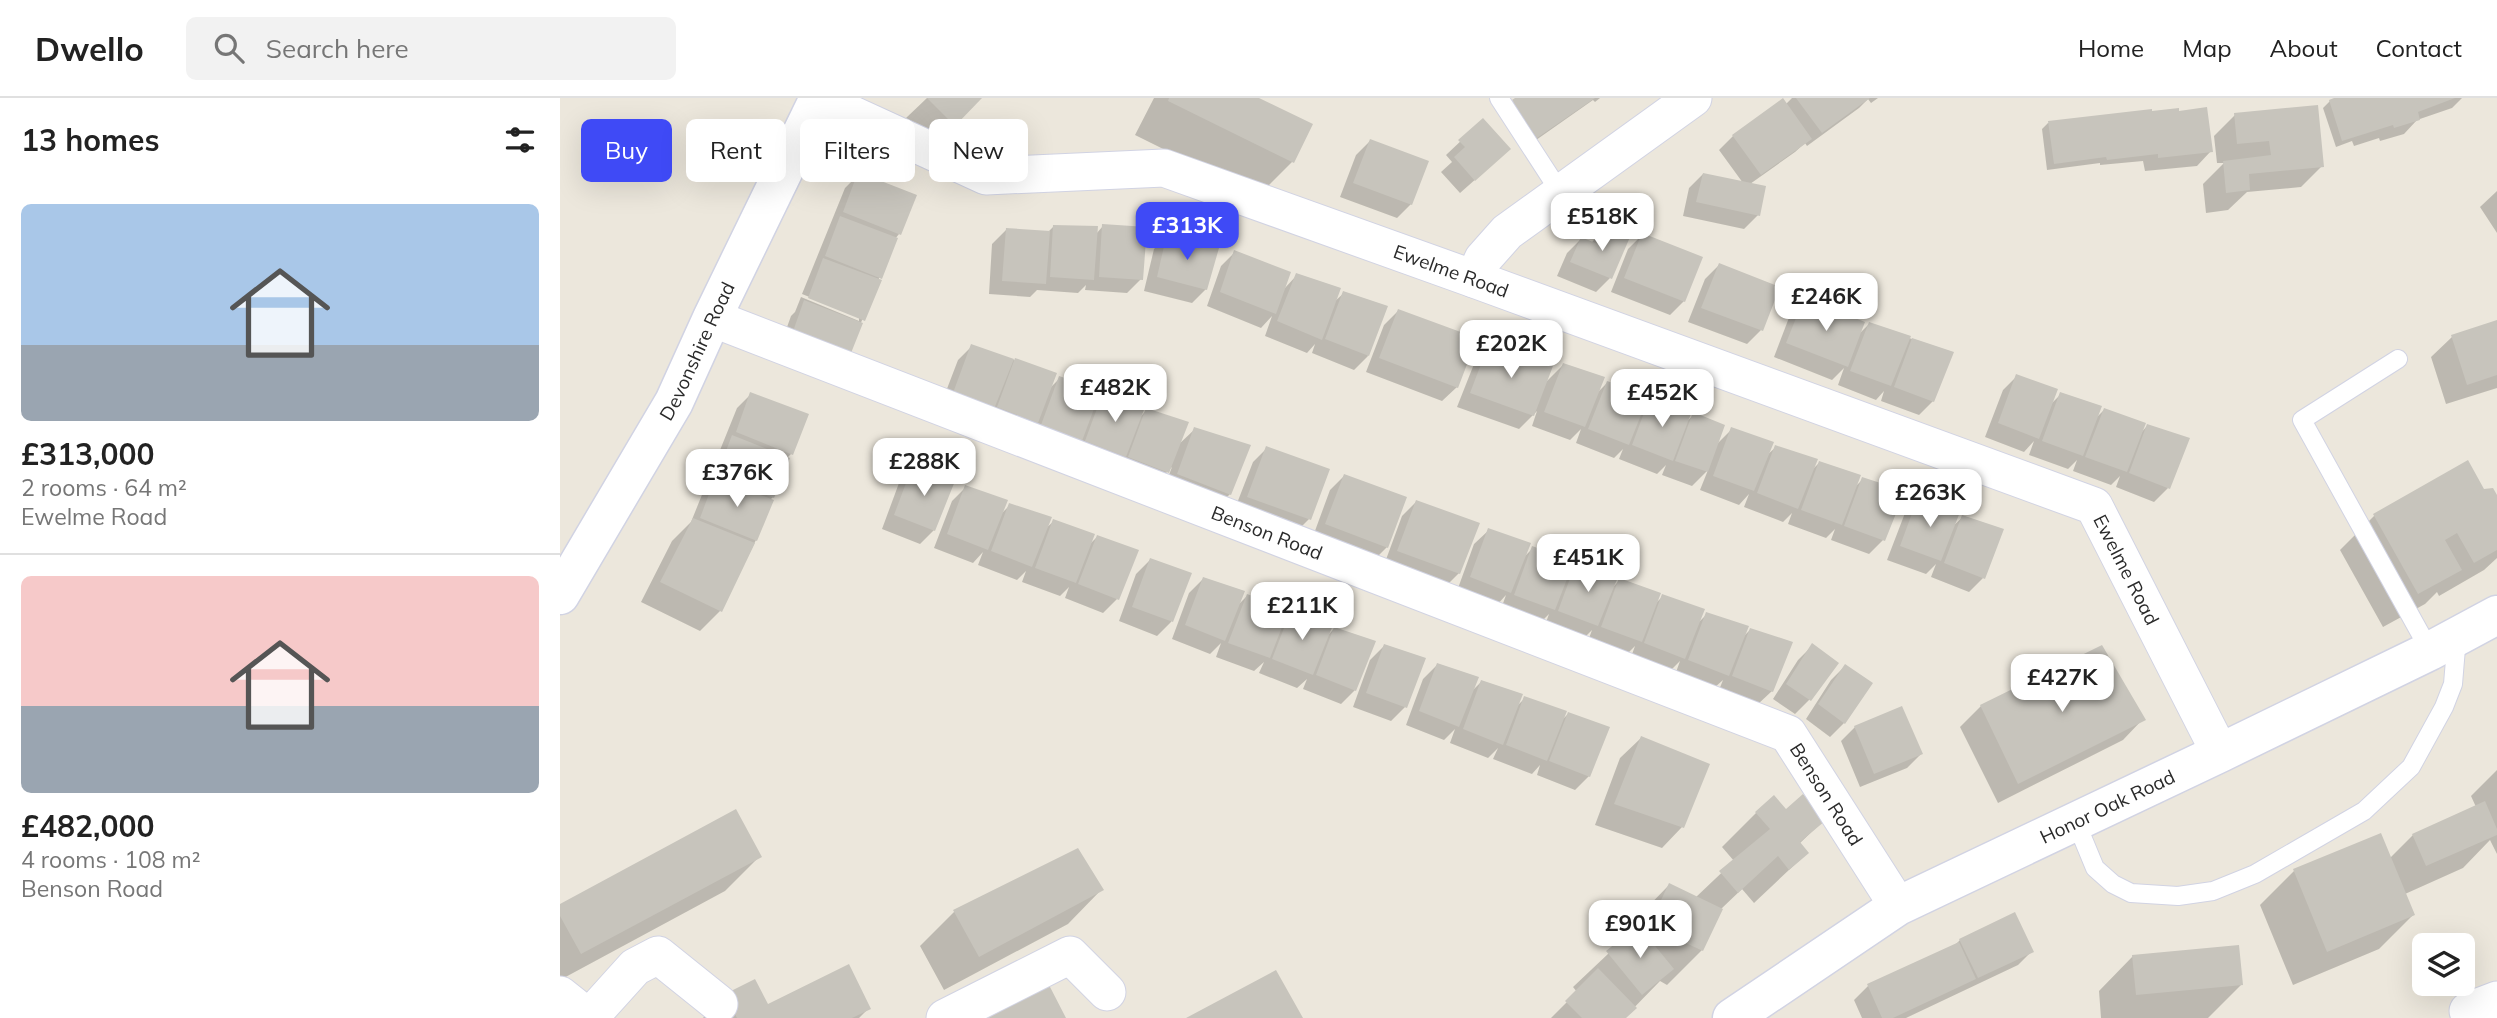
<!DOCTYPE html>
<html lang="en">
<head>
<meta charset="utf-8">
<style>
  :root { --surface:#fff; --page:#f2f2f2; --text:#222; --muted:#767676; --line:#e0e0e0; --accent:#3f4af6 }
  body { margin:0; font-family:Mulish,sans-serif; background:var(--page); color:var(--text); height:100vh; display:flex; flex-direction:column; font-size:26px; white-space:nowrap }
  * { box-sizing:border-box; margin:0 }
  p { font-size:23px; color:var(--muted) }
  .icon { flex:none; width:38px; height:38px; fill:none; stroke:currentColor; stroke-width:2; stroke-linecap:round; stroke-linejoin:round }
  .map { position:relative; flex:1; overflow:hidden }
  .details { display:flex; flex-direction:column; background:var(--surface); width:560px }
  .details>* { flex:none }
  .guide { position:absolute; left:21px; top:21px; width:665px; height:63px; display:flex; gap:14px }
  .buttons { position:absolute; left:1852px; top:835px; display:grid; gap:14px }
  .buttons a { display:grid; place-items:center; width:63px; height:63px; border-radius:10px; background:var(--surface); box-shadow:0 7px 28px #0002; font-size:35px }
  .price { position:absolute; translate:-50% -60px; padding:0 16px; border-radius:14px; background:#fff; color:#222; font-size:23px; line-height:46px; filter:drop-shadow(0 2px 4px #0008) }
  .price::after { content:''; position:absolute; left:50%; top:42px; width:21px; height:16px; margin-left:-10px; background:inherit; clip-path:polygon(0 0,100% 0,50% 100%) }
  .price.current { background:var(--accent); color:#fff }
  ul { padding:0; list-style:none }
  li { display:grid; align-content:center; gap:14px; height:371px; padding:0 21px }
  li+li { border-top:2px solid var(--line) }
  li span { display:grid; place-items:center; height:217px; border-radius:10px; color:#555 }
  li>.icon { margin-inline-start:auto }
  span .icon { width:126px; height:126px; fill:#fffc; stroke-width:1 }
  li b { font-size:30px }
  h2 { display:flex; justify-content:space-between; align-items:center; height:84px; padding:0 21px; font-size:30px }
  .chip { padding:0 24px; border-radius:10px; background:var(--surface); box-shadow:0 7px 28px #0002; font-size:24px; line-height:63px }
  .chip.current { background:var(--accent); color:#fff }
  header { display:flex; align-items:center; gap:42px; box-sizing:border-box; height:98px; padding:0 35px; background:var(--surface); border-bottom:2px solid var(--line) }
  header strong { font-size:33px }
  nav { display:flex; gap:38px; margin-inline-start:auto; font-size:24px }
  .search { width:490px; height:63px; background:var(--page); display:flex; align-items:center; gap:18px; box-sizing:border-box; padding:0 24px; border-radius:10px; color:var(--muted); font-size:26px }
  main { display:flex; flex:1; min-height:0 }
  .map>svg:first-child { display:block }
  .shadow { fill:#0003 }
  .building { fill:#c7c4bc }
  .lines { fill:none; stroke-linecap:round; stroke-linejoin:round }
  .service-casing { stroke:#d1d3e3; stroke-width:20 }
  .minor-casing { stroke:#d1d3e3; stroke-width:39 }
  .tertiary-casing { stroke:#d1d3e3; stroke-width:41 }
  .service { stroke:#fff; stroke-width:18 }
  .minor { stroke:#fff; stroke-width:37 }
  .tertiary { stroke:#fff; stroke-width:38 }
  .labels { text-anchor:middle; stroke-width:7; stroke-linejoin:round; paint-order:stroke }
  .street-label { font-size:19px; fill:#2a2a2a; stroke:#fff }
</style>
</head>
<body>
<header>
<strong>Dwello</strong>
<div class="search"><svg class="icon" aria-label="search" viewBox="0 0 24 24"><circle cx="10" cy="10" r="6"/><path d="M15 15l6 6"/></svg>Search here</div>
<nav><a>Home</a><a>Map</a><a>About</a><a>Contact</a></nav>
</header>
<main>
<section class="details">
<h2>13 homes<svg class="icon" aria-label="filters" viewBox="0 0 24 24"><path d="M4 7h16M4 17h16"/><circle cx="9" cy="7" r="2"/><circle cx="15" cy="17" r="2"/></svg></h2>
<ul>
<li><span style="background:linear-gradient(#a9c7e8 65%,#9aa5b1 0)"><svg class="icon" aria-label="home" viewBox="0 0 24 24"><path d="M3 11l9-7 9 7M6 9v11h12V9"/></svg></span><div><b>£313,000</b><p>2 rooms · 64 m²</p><p>Ewelme Road</p></div></li>
<li><span style="background:linear-gradient(#f6c9c9 60%,#9aa5b1 0)"><svg class="icon" aria-label="home" viewBox="0 0 24 24"><path d="M3 11l9-7 9 7M6 9v11h12V9"/></svg></span><div><b>£482,000</b><p>4 rooms · 108 m²</p><p>Benson Road</p></div></li>
</ul>
</section>
<div class="map">
<svg width="1937" height="920" viewBox="0 0 1937 920">
  <rect width="100%" height="100%" fill="#ece7dc"/>
  <!-- shadow -->
  <path class="shadow" d="M367,0H420L373,47L346,20Z
    M594,0H695L733,63L698,98L575,37Z
    M958,0H1040L1035,4L1033,2L962,52L939,17Z
    M1232,0H1318L1311,5L1308,1L1299,10L1247,48L1245,45L1235,54L1190,86L1198,117L1184,131L1123,118L1129,90L1143,76L1183,85L1159,52L1173,38L1225,7Z
    M1780,0H1902L1892,10L1857,22L1844,36L1820,43L1819,40L1794,48L1792,43L1776,49L1763,10L1770,3Z
    M1675,17L1762,68L1741,89L1687,94L1668,112L1646,115L1643,86L1664,65H1657L1654,38Z
    M923,22L934,65L900,95L881,74L892,64L886,57Z
    M1488,25L1651,53L1637,68L1585,73L1583,63L1540,67V65L1487,72L1482,31Z
    M810,43L851,106L837,120L780,99L796,57Z
    M299,76L339,136L335,141L285,264L217,257L231,218L235,214L241,199L299,223V219L242,196L285,90Z
    M1937,93V135L1920,109Z
    M494,128L536,136L543,128L581,181L567,195L525,192L526,187L518,195L477,192L470,199L429,196L432,146L446,132L488,134Z
    M1045,131L1067,140L1050,180L1036,194L997,178L1007,155L1021,141L1031,145Z
    M608,137L646,191L632,205L584,193L594,151Z
    M1082,137L1124,203L1110,217L1051,194L1068,151Z
    M675,154L724,191L737,177L774,204L784,195L808,258L794,272L752,255L755,246L747,255L705,238L712,218L701,230L647,208L661,168Z
    M1159,167L1218,190L1201,232L1187,246L1128,224L1145,181Z
    M1244,203L1298,237L1309,226L1392,255L1373,303L1359,317L1321,303L1324,293L1316,302L1278,287L1284,270L1272,282L1214,259L1230,217Z
    M838,213L897,289L882,303L806,274L824,227Z
    M1937,224V290L1886,306L1871,259L1892,239Z
    M930,247L985,285L1003,267L1037,295L1047,285L1083,308L1090,301L1126,324L1134,317L1156,347L1172,331L1206,358L1216,349L1251,373L1259,365L1295,389L1303,381L1342,394L1323,442L1309,456L1271,442L1275,431L1266,440L1228,426L1232,415L1223,424L1184,409L1189,396L1179,407L1140,392L1148,372L1132,388L1102,377L1106,367L1097,376L1059,361L1063,351L1054,360L1016,345L1021,331L1010,342L972,328L977,313L959,331L897,309L916,261Z
    M412,248L495,276L490,290L500,280L535,305L543,296L579,320L587,312L617,348L635,331L670,396L656,410L604,390L612,369L593,388L380,309L398,262Z
    M1457,278L1491,306L1501,296L1536,320L1544,312L1580,336L1587,328L1608,390L1594,404L1556,389L1560,378L1551,387L1513,373L1517,362L1508,371L1469,357L1474,343L1464,354L1425,339L1443,292Z
    M191,296L231,356L227,360L213,399L209,403L196,442L160,513L140,533L81,504L112,443L131,424L177,310Z
    M707,350L749,421L735,435L674,413L693,364Z
    M1907,365L1923,393L1937,400V460L1924,472L1879,498L1877,494L1865,506L1823,529L1780,452L1814,418Z
    M353,371L374,432L360,446L322,431L339,385Z
    M784,378L827,449L813,463L752,441L770,392Z
    M406,389L440,417L450,407L485,431L494,423L529,447L537,439L557,501L543,515L505,500L509,489L500,498L462,484L466,473L457,482L418,467L423,454L413,465L374,450L392,403Z
    M1359,401L1393,428L1403,419L1423,480L1409,494L1371,479L1376,466L1366,476L1327,462L1345,415Z
    M856,404L899,475L885,489L824,467L842,418Z
    M929,432L963,460L973,450L1008,474L1016,466L1052,490L1060,482L1095,506L1103,498L1137,526L1147,516L1182,540L1190,532L1212,593L1197,607L1159,592L1163,582L1153,591L1115,577L1120,563L1109,574L1071,559L1075,548L1066,557L1028,543L1032,532L1023,541L985,527L989,516L980,525L941,511L946,497L936,508L897,493L914,446Z
    M590,462L630,476L611,524L597,538L559,523L576,476Z
    M643,481L677,508L687,498L722,523L731,514L766,539L774,531L795,592L781,606L743,591L747,581L737,590L699,575L704,564L694,573L656,559L661,545L650,556L612,541L629,495Z
    M824,548L845,609L831,623L793,609L810,562Z
    M1252,548L1277,566L1249,602L1235,616L1213,601L1238,562Z
    M877,567L911,594L921,584L956,609L965,600L1000,624L1008,616L1029,678L1015,692L977,677L980,667L972,676L933,661L938,650L928,660L890,645L895,631L884,642L846,627L863,581Z
    M1285,568L1284,625L1270,639L1246,621L1271,582Z
    M1421,608L1583,621L1563,642L1438,705L1400,629Z
    M1295,629L1361,656L1347,670L1300,689L1281,643Z
    M1081,640L1122,729L1102,750L1035,727L1060,660Z
    M1937,672V756L1930,742L1903,770L1845,796L1853,817L1819,851L1733,887L1700,807L1734,773L1830,760L1853,737L1916,709L1911,698Z
    M1226,713L1263,723L1239,746L1247,755L1194,805L1182,791L1161,811L1142,852L1107,887L1100,883L1064,920H991L1017,894L1013,889L1067,838L1075,822L1109,787L1135,800L1174,763L1162,749L1196,715Z
    M200,758L165,793L0,882V808Z
    M542,791L508,826L384,892L360,848L394,814Z
    M1400,842L1472,853L1458,867L1346,920H1302L1294,902L1308,888L1395,847Z
    M1573,858L1682,886L1648,920H1541L1539,893Z
    M166,897L207,908L309,910L299,920H143Z"/>
  <!-- building -->
  <path class="building" d="M367,0H422L395,28Z
    M609,0H699L753,26L734,65L608,3Z
    M955,0H1035L977,40L952,2Z
    M1223,0L1252,41L1201,77L1172,37Z
    M1236,0H1310L1262,35Z
    M1774,0H1895L1858,14L1860,22L1834,30L1833,27L1782,43L1769,2Z
    M1758,7L1764,69L1689,76L1690,92L1666,95L1663,63L1711,57L1709,43L1677,46L1674,15Z
    M1647,9L1653,54L1598,60V56L1547,62L1546,59L1494,66L1488,23L1592,11V13L1619,10V13Z
    M923,20L951,51L915,83L894,59L905,49L898,42Z
    M810,41L869,63L852,107L793,85Z
    M298,74L357,97L341,137L283,114Z
    M1143,75L1206,88L1200,118L1136,104Z
    M280,118L338,140L322,181L265,158Z
    M542,126L587,129L583,182L539,179Z
    M493,127L538,128L534,182L490,179Z
    M1045,128L1070,139L1052,181L1010,164L1021,139L1038,146Z
    M446,130L490,133L486,186L442,183Z
    M607,135L659,150L647,192L597,179Z
    M1082,135L1143,159L1125,204L1064,180Z
    M674,152L731,174L716,216L660,194Z
    M263,160L322,182L305,223L248,200Z
    M1159,165L1220,189L1203,233L1141,210Z
    M736,175L781,190L762,242L717,223Z
    M783,193L828,208L809,258L765,241Z
    M1244,200L1305,224L1288,269L1226,245Z
    M244,202L303,225L287,265L230,242Z
    M838,211L917,240L898,290L819,260Z
    M1937,222V277L1907,287L1891,237Z
    M1309,224L1351,238L1331,288L1290,273Z
    M1352,240L1394,254L1374,304L1334,289Z
    M929,245L993,268L974,318L910,295Z
    M411,246L454,261L434,311L393,295Z
    M455,260L497,275L478,325L437,309Z
    M1003,265L1045,279L1025,329L984,314Z
    M1456,276L1498,291L1479,341L1438,325Z
    M499,278L541,292L522,343L481,327Z
    M1047,283L1089,297L1069,347L1028,331Z
    M190,294L249,316L233,357L176,334Z
    M543,294L585,309L566,359L525,343Z
    M1500,294L1542,308L1523,358L1482,343Z
    M1090,299L1132,313L1113,363L1072,347Z
    M586,310L629,324L609,375L568,359Z
    M1544,310L1586,325L1567,374L1525,359Z
    M1133,314L1165,327L1148,374L1115,363Z
    M1587,326L1630,340L1610,391L1569,375Z
    M634,329L691,347L671,397L617,376Z
    M1171,329L1214,344L1194,393L1153,378Z
    M172,337L230,360L214,400L157,377Z
    M1215,347L1258,361L1238,411L1197,395Z
    M706,348L770,371L751,422L687,399Z
    M1908,362L1924,391L1933,390L1937,397V452L1914,465L1897,435L1885,442L1902,472L1858,496L1813,416Z
    M1259,363L1301,377L1282,427L1241,412Z
    M352,369L395,383L375,433L334,417Z
    M784,376L847,399L828,450L765,426Z
    M1302,379L1345,393L1325,443L1284,428Z
    M155,380L214,402L197,443L140,420Z
    M405,387L448,402L428,452L387,436Z
    M1358,399L1400,414L1381,463L1340,448Z
    M856,402L920,425L900,476L837,453Z
    M449,405L492,419L472,469L431,453Z
    M1402,417L1444,431L1425,481L1384,465Z
    M133,420L195,445L162,514L100,484Z
    M493,421L535,436L516,485L475,470Z
    M928,430L971,445L951,495L910,479Z
    M537,437L579,452L559,502L518,486Z
    M972,448L1014,463L995,512L954,497Z
    M590,460L632,475L613,524L572,509Z
    M1016,464L1058,479L1038,528L998,513Z
    M643,479L685,493L665,543L625,527Z
    M1059,480L1101,495L1082,544L1041,529Z
    M687,496L729,511L710,560L668,545Z
    M1102,496L1145,511L1125,561L1084,545Z
    M731,512L773,527L753,577L712,561Z
    M1146,514L1189,528L1169,578L1128,562Z
    M774,529L816,543L796,593L756,577Z
    M1190,530L1233,544L1213,594L1172,578Z
    M1252,545L1279,565L1251,603L1226,586Z
    M824,546L866,560L847,610L806,595Z
    M1542,547L1586,622L1458,686L1420,607Z
    M877,565L919,579L899,629L859,613Z
    M1285,566L1313,585L1285,626L1258,606Z
    M921,582L963,596L943,647L903,631Z
    M964,598L1007,613L987,663L946,647Z
    M1342,608L1363,656L1314,676L1294,628Z
    M1008,614L1050,629L1030,679L989,663Z
    M1081,638L1150,666L1124,730L1054,706Z
    M1243,696L1265,723L1240,744L1249,755L1229,772L1218,758L1178,795L1159,773L1210,731L1195,714L1214,697L1226,711Z
    M1925,703L1937,731V737L1866,768L1852,736Z
    M176,711L202,759L21,856L0,818V806Z
    M1821,735L1855,817L1767,854L1733,771Z
    M518,750L544,792L419,859L393,812Z
    M1109,785L1163,811L1143,853L1089,828Z
    M1455,814L1474,854L1418,880L1399,841Z
    M1078,827L1114,871L1082,897L1046,853Z
    M1399,844L1416,881L1333,920H1322L1307,886Z
    M1679,847L1683,887L1576,897L1572,857Z
    M289,866L311,911L292,920H177L165,896L195,881L208,906Z
    M1038,870L1077,910L1066,920H1022L1005,903Z
    M716,872L743,920H626Z
    M489,887L506,920H428Z"/>
  <g class="lines">
    <!-- service casing -->
    <g class="service-casing">
      <path id="service" d="M939,0L1000,94
        M1838,261L1742,322L1870,553
        M1516,724L1535,770L1553,786L1571,795L1618,798L1653,793L1695,776L1804,713L1851,669L1884,609L1893,586L1897,538"/>
    </g>
    <!-- minor casing -->
    <g class="minor-casing">
      <g id="minor">
        <path id="s1" d="M258,1L426,78L604,70L914,181L1534,408L1660,655"/>
        <path d="M914,181L923,161L947,134L1133,0"/>
        <path id="s2" d="M152,220L1228,636L1338,808"/>
        <path d="M0,897L29,920L75,869L98,857L159,906"/>
        <path d="M1908,913L1937,902"/>
        <path d="M385,920L510,857L547,894"/>
      </g>
    </g>
    <!-- tertiary casing -->
    <g class="tertiary-casing">
      <g id="tertiary">
        <path id="s3" d="M0,497L114,304L152,220L259,0"/>
        <path id="s4" d="M1172,920L1338,808L1660,655L1870,553L1937,517"/>
      </g>
    </g>
    <!-- service -->
    <use href="#service" class="service"/>
    <!-- minor -->
    <use href="#minor" class="minor"/>
    <!-- tertiary -->
    <use href="#tertiary" class="tertiary"/>
  </g>
  <g class="labels">
    <!-- street labels -->
    <g class="street-label">
      <text dy="7" stroke="none"><textPath href="#s1" startOffset="668">Ewelme Road</textPath></text>
      <text dy="7" stroke="none"><textPath href="#s3" startOffset="280">Devonshire Road</textPath></text>
      <text dy="7" stroke="none"><textPath href="#s2" startOffset="595">Benson Road</textPath></text>
      <text dy="7" stroke="none"><textPath href="#s1" startOffset="1424">Ewelme Road</textPath></text>
      <text dy="7" stroke="none"><textPath href="#s2" startOffset="1225">Benson Road</textPath></text>
      <text dy="7" stroke="none"><textPath href="#s4" startOffset="432">Honor Oak Road</textPath></text>
    </g>
  </g>
</svg>
<div class="buttons">
<a><svg class="icon" aria-label="layers" viewBox="0 0 24 24"><path d="M12 4l9 5-9 5-9-5zM3 14l9 5 9-5"/></svg></a>
</div>
<b class="price" style="left:1042px;top:155px">£518K</b>
<b class="price current" style="left:627px;top:164px">£313K</b>
<b class="price" style="left:1266px;top:235px">£246K</b>
<b class="price" style="left:951px;top:282px">£202K</b>
<b class="price" style="left:555px;top:326px">£482K</b>
<b class="price" style="left:1102px;top:331px">£452K</b>
<b class="price" style="left:364px;top:400px">£288K</b>
<b class="price" style="left:177px;top:411px">£376K</b>
<b class="price" style="left:1370px;top:431px">£263K</b>
<b class="price" style="left:1028px;top:496px">£451K</b>
<b class="price" style="left:742px;top:544px">£211K</b>
<b class="price" style="left:1502px;top:616px">£427K</b>
<b class="price" style="left:1080px;top:862px">£901K</b>
<div class="guide">
<a class="chip current">Buy</a>
<a class="chip">Rent</a>
<a class="chip">Filters</a>
<a class="chip">New</a>
</div>
</div>
</main>
</body>
</html>
